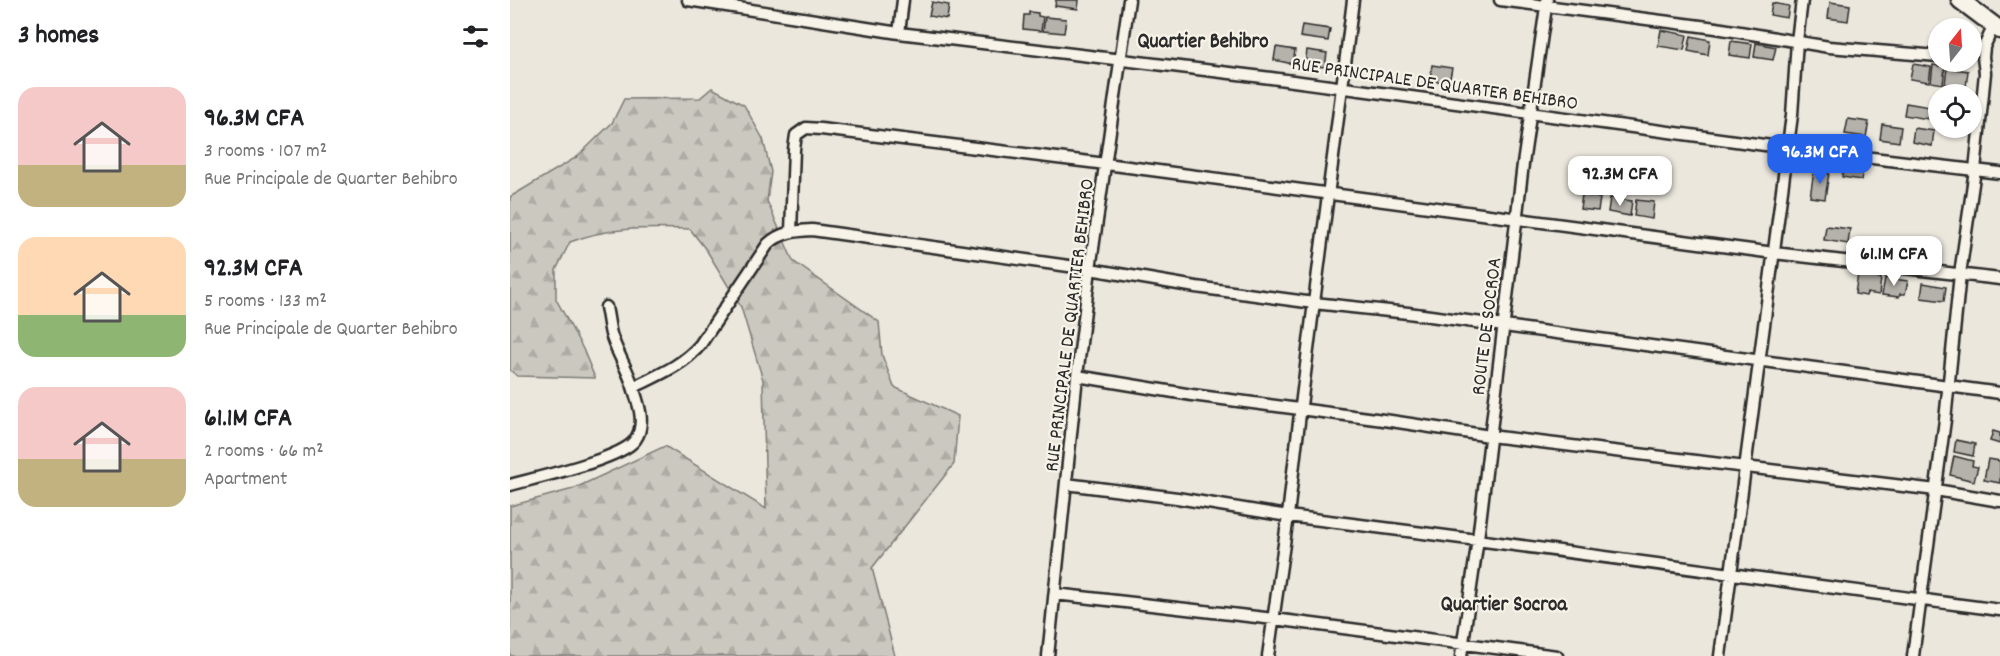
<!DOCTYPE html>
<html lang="en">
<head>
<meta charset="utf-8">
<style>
  :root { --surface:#fff; --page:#f2f2f2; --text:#202124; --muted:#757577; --accent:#2563eb }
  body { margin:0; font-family:Dekko,sans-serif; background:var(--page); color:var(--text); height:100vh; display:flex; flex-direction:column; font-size:22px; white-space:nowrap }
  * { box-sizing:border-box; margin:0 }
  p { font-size:20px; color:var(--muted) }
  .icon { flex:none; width:33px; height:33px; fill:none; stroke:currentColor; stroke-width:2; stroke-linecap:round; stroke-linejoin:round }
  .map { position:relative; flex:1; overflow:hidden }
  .drawer { display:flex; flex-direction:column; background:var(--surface); width:510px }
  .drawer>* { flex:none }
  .needle { width:39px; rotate:17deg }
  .tools { position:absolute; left:1418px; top:18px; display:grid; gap:12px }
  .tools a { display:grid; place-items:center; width:54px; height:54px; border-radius:50%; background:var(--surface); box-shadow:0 2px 4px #0004; font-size:30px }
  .price { position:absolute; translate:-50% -51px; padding:0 14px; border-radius:12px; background:#fff; color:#222; font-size:20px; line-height:39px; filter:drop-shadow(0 2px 3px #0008) }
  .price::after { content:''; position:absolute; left:50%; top:36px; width:18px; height:14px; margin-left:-9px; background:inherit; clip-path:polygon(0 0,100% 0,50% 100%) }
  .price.current { background:var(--accent); color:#fff }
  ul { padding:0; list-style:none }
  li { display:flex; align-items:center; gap:18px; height:150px; padding:0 18px }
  li span { display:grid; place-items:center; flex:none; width:168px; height:120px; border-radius:18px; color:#555 }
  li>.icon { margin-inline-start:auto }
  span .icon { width:72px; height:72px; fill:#fffc; stroke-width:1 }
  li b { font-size:26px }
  h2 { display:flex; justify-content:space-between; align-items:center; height:72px; padding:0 18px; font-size:26px }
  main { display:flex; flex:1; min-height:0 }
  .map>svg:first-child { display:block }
  .forest { fill:url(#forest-firs); stroke:#7b7a75; stroke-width:1.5 }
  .building { fill:#b5b2ab; stroke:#2b2b2b; stroke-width:1.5 }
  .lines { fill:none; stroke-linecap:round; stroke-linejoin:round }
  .street-casing { stroke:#2b2b2b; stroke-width:15 }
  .primary-casing { stroke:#2b2b2b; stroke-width:21 }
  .street { stroke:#f7f3e8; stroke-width:10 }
  .primary { stroke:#f7f3e8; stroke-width:16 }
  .labels { text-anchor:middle; stroke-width:4.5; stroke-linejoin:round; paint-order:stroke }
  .street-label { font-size:20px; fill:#2b2b2b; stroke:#f7f3e8 }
  .neighbourhood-label { font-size:21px; font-weight:bold; fill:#2b2b2b; stroke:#f7f3e8 }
</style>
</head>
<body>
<main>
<section class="drawer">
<h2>3 homes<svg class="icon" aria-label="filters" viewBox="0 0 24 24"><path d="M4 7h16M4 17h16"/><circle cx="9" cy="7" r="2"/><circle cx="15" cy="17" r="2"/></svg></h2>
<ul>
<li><span style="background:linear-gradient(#f6c9c9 65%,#c2b280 0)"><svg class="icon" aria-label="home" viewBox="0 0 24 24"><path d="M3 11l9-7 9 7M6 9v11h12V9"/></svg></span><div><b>96.3M CFA</b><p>3 rooms · 107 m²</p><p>Rue Principale de Quarter Behibro</p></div></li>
<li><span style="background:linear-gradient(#ffd9b3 65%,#8fb573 0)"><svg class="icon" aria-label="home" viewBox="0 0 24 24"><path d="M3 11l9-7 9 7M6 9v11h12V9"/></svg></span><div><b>92.3M CFA</b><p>5 rooms · 133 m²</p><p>Rue Principale de Quarter Behibro</p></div></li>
<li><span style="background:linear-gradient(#f6c9c9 60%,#c2b280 0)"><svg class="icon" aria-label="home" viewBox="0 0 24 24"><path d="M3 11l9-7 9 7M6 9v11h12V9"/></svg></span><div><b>61.1M CFA</b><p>2 rooms · 66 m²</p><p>Apartment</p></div></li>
</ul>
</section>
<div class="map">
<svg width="1490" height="656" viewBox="0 0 1490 656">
  <defs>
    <pattern id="forest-firs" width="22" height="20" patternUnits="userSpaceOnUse" patternTransform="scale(1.5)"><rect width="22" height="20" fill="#cbc8bf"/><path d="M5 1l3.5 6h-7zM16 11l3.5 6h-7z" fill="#aeaca4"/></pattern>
  </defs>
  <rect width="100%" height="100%" fill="#ebe7dd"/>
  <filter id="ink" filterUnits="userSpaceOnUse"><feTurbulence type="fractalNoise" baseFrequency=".0167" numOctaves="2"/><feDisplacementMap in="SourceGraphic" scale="12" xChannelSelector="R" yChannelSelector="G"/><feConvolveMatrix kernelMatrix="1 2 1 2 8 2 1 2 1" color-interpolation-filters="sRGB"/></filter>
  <g filter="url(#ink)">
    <!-- forest -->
    <path class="forest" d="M202,88L234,105L253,139L261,172L257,201L283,261L369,322L372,355L384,387L448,416L444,464L362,568L385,656H0V506L63,489L155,446L256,509L253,380L231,307L197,251L180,229C138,228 100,226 60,242L46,270V299L73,349L85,378L7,376L0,370V197L67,157L102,123L114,99L190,98Z"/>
    <!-- building -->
    <path class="building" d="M546,0H569L568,9L545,6Z
      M422,2L439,5L437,19L419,16Z
      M1320,2L1340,5L1338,21L1318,18Z
      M1262,3L1279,6L1277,18L1260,15Z
      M519,12L528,13V16L533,17L531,31L513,29L514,15H519Z
      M535,17L556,19L554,33L533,31Z
      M792,25L820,29L818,41L790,37Z
      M1151,30L1177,35L1174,50L1148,46Z
      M1181,36L1200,40L1198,55L1178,51Z
      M1221,41L1242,44L1240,58L1219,55Z
      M1246,43L1266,47L1263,60L1244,57Z
      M766,47L785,50L783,64L764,60Z
      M797,50L817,53L815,67L795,65Z
      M1403,64L1421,67L1419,82L1400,79Z
      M922,65L942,68L939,83L920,80Z
      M1423,65L1435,67L1433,84L1421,82Z
      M1437,68L1458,71L1456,87L1435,84Z
      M1396,103L1420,107L1418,119L1394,115Z
      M1423,106L1428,107V118L1421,117Z
      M1338,119L1359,122L1356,137L1335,134Z
      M1372,124L1391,127L1389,142L1370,139Z
      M1404,128L1424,131L1422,146L1402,142Z
      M1334,164L1353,167L1351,180L1332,177Z
      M1304,171L1319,173L1315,199L1300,197Z
      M1072,195L1090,198L1088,211L1070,209Z
      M1100,198L1122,201L1120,216L1098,212Z
      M1126,200L1144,202L1142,219L1124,216Z
      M1316,226L1340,229L1338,244L1314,240Z
      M1348,274L1371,278L1369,295L1357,293L1356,296L1345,294Z
      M1375,278L1398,281L1395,294H1390L1389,297L1372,295Z
      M1413,283L1436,287L1434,301L1411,298Z
      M1483,431L1490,433V444L1480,441Z
      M1446,440L1465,444L1463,456L1444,452Z
      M1444,456L1463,461L1462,466L1468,467L1464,481L1440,475Z
      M1478,459L1490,461V483L1474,480Z"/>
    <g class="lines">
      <!-- street casing -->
      <g class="street-casing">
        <path id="street" d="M178,0L389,33L761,78L1277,148L1490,173
          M843,0C822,172 797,344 778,516C1016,545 1253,579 1490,610
          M990,0L1206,28L1319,47L1428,56
          M389,33L393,0
          M281,232L284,149L286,135L296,128L311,129L596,164L1264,253L1490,279
          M567,376L682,395L881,421L980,436L1426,490L1490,501
          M124,387C148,375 172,366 190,345L258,244C271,232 285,231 302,230L580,269L686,287L804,303L898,313L1490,393
          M556,484L667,498L778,516L758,656
          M0,485C25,478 112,459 125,440C136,425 129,405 124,390C119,371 107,354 101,334C99,326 98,316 96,307
          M545,594L764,619L1047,656
          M538,656L567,376L580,269L619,0
          M951,656L968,539L1013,164L1037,0
          M1210,656L1282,115L1287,41L1292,0
          M1403,656L1435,420L1450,274L1465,170L1473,93L1475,73L1473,57L1474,47L1484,25"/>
      </g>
      <!-- primary casing -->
      <g class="primary-casing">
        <path id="primary" d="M1450,0L1490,30"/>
      </g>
      <!-- street -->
      <use href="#street" class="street"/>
      <!-- primary -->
      <use href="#primary" class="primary"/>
    </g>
  </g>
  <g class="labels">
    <!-- street labels -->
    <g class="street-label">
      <text transform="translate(925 82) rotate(8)" y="7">RUE PRINCIPALE DE QUARTER BEHIBRO</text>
      <text transform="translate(558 325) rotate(-83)" y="7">RUE PRINCIPALE DE QUARTIER BEHIBRO</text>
      <text transform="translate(975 326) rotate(-83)" y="7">ROUTE DE SOCROA</text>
    </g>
    <!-- neighbourhood labels -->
    <g class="neighbourhood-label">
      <text x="693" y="47">Quartier Behibro</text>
      <text x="994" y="610">Quartier Socroa</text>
    </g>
  </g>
</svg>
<div class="tools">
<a><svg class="needle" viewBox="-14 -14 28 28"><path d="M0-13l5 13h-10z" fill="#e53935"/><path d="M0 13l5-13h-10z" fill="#757577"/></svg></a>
<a><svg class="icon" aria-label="locate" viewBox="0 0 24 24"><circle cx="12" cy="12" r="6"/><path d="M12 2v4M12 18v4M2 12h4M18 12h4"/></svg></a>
</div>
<b class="price current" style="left:1310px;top:185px">96.3M CFA</b>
<b class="price" style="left:1110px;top:207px">92.3M CFA</b>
<b class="price" style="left:1384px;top:287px">61.1M CFA</b>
</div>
</main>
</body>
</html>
